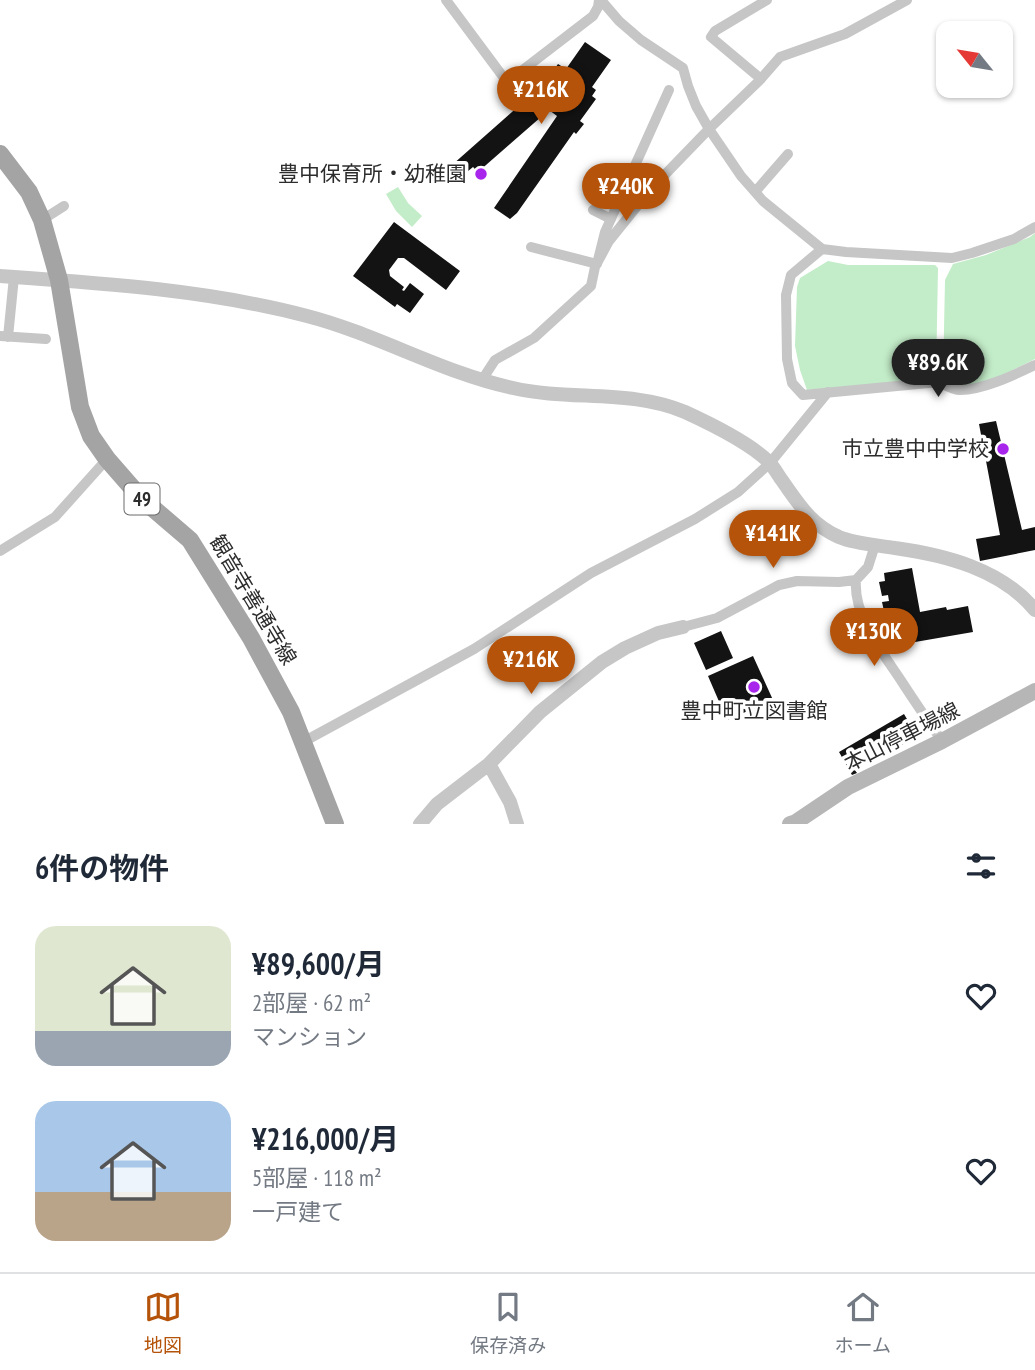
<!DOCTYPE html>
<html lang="ja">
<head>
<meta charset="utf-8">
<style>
  :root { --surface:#fff; --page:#f6f6f7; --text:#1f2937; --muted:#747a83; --line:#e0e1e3; --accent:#b45309 }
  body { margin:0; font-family:"PT Sans Narrow","Noto Sans JP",sans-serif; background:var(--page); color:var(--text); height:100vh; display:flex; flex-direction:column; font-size:26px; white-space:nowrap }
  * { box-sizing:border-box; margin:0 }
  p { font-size:23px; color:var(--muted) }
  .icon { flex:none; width:38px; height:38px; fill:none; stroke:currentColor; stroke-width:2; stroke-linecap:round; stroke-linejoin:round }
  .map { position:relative; height:824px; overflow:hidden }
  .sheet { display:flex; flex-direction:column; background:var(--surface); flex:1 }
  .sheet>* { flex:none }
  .needle { width:46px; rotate:300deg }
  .fabs { position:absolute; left:936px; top:21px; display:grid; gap:14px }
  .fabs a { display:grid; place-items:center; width:77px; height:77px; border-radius:14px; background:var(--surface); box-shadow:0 2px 5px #0004; font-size:35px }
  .price { position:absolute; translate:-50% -60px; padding:0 16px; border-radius:24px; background:var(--accent); color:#fff; font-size:23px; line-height:46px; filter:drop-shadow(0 2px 4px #0008) }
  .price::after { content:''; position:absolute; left:50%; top:42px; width:21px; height:16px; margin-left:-10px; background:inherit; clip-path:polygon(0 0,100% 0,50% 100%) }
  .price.on { background:#222; color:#fff }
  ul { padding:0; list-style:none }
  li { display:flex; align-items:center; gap:21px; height:175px; padding:0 35px }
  li span { display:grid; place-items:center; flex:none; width:196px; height:140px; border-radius:21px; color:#555 }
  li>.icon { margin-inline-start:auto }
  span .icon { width:84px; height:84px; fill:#fffc; stroke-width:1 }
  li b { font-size:30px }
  h2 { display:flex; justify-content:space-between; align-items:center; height:84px; padding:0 35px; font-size:30px }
  .menu { display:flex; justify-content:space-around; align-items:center; height:98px; border-top:2px solid var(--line); background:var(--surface); font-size:19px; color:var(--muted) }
  .menu a { display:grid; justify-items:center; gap:4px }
  .menu .on { color:var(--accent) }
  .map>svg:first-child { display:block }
  .water { fill:#c3ecc8 }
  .building { fill:#131313 }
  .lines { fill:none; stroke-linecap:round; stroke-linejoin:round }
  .minor { stroke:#c6c6c6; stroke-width:10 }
  .tertiary { stroke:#c6c6c6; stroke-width:14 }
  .secondary { stroke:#b6b6b6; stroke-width:16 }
  .primary { stroke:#a4a4a4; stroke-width:18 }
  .poi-dot { fill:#a826eb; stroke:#fff; stroke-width:2.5 }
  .labels { text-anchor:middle; stroke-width:7; stroke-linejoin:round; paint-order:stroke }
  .shield { fill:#fff; stroke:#6b6b6b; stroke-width:2 }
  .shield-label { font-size:19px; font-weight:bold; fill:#2c2c2c }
  .poi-label { font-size:21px; fill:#2c2c2c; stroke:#fff; text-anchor:end }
  .street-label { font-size:21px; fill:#2c2c2c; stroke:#fff }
</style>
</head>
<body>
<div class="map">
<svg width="1035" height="824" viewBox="0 0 1035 824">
  <rect width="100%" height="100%" fill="#fff"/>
  <!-- water -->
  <path class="water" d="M398,187L408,203L422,216L412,227L396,211L386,194Z
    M1035,233V359C1014,369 983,387 960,385C954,385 948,382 943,380L945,280L953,264L986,255L1030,237Z
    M828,261L848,265H935L938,268L936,376L933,380L807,390L800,370L795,346L797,287L800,278Z"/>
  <!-- building -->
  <path class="building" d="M585,42L611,60L592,87L596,90L592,96L596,99L580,121L584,124L576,134L574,132L517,213L510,219L494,208L557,116L549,110L478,172L473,167L461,177L452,165L537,90L539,91L558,64L566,69Z
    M394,222L460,271L446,290L404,258H398L389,270L390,276L404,287L402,290L404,291L410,283L424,294L410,313L397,304L395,307L353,276Z
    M996,421L1022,530L1035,527V550L980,561L976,539L1000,535L979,424Z
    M912,568L920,612L946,607L947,610L968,606L973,632L892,646L891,637L894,636L891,615L885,616L882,602L889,601L888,595L882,596L879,582L885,581L884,573Z
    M721,631L733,658L706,670L694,643Z
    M753,656L773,700L727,720L708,676Z
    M904,714L917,736L874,761L868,750L849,760L857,773L852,775L839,752Z"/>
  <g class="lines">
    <!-- minor -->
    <path class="minor" d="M446,0L507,82L593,16L598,7L599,0
      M601,0L619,21L641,40L683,68L688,86L696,106L709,129L741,176L763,201L822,249L846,252L952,258L972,253L1014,239L1035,227
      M761,79L711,37L715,31L767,0
      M755,192L788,154
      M593,210L611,219
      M42,220L64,206
      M531,247L597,264L605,232L669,90
      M822,249L791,275L786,295L787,359L792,383L803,395L939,382C945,385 953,390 960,390C983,390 1014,375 1035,365
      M0,336L46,339
      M8,337L14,277
      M482,380L495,360L534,338L591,286L595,267L609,241L650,190L709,129L759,81L780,57L845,34L907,0
      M0,551L55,517L107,459
      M856,580C853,616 883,653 902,682C915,702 928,721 942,741
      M683,627L717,618L779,585L797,581L839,582L856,580L868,567L875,545
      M303,742L474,649L591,573L695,519L738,492L770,463L828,392"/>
    <!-- tertiary -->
    <path class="tertiary" d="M0,276C101,283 209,290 307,316C377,334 442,373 513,388C569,401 632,389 685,412C709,423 749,443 768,461C773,466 777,473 781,479C799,504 810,524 839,537C856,544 877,545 895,548C945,555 1001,569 1035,610
      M489,764L510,802L517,824
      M420,824L437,804L489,764L540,712L602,662L625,648L658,633L683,627"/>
    <!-- secondary -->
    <path class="secondary" d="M790,824L796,822L848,787L942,741L1035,691"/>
    <!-- primary -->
    <path class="primary" d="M0,154L29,192L42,220L59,280L80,407L91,436L107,459L141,498L190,540L251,638L291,712L335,824"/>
  </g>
  <!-- markers -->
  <g class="poi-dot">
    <circle cx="481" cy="174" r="7"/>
    <circle cx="1003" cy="449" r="7"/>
    <circle cx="754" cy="687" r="7"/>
  </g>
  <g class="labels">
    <!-- shield labels -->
    <rect class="shield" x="124.5" y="483.5" width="35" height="31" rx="5"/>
    <g class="shield-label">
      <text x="142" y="506">49</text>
    </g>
    <!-- poi labels -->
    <g class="poi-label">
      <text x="467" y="181">豊中保育所・幼稚園</text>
      <text x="989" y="456">市立豊中中学校</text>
      <text x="754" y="718" text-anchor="middle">豊中町立図書館</text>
    </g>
    <!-- street labels -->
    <g class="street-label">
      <text transform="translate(253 600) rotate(59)" y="7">観音寺善通寺線</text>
      <text transform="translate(902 737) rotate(-27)" y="7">本山停車場線</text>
    </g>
  </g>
</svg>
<div class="fabs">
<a><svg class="needle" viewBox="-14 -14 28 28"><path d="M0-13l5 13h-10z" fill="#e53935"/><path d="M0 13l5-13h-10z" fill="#747a83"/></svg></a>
</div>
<b class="price" style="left:541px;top:126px">¥216K</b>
<b class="price" style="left:626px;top:223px">¥240K</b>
<b class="price on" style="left:938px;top:399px">¥89.6K</b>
<b class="price" style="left:773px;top:570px">¥141K</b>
<b class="price" style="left:874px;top:668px">¥130K</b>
<b class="price" style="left:531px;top:696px">¥216K</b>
</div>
<section class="sheet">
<h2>6件の物件<svg class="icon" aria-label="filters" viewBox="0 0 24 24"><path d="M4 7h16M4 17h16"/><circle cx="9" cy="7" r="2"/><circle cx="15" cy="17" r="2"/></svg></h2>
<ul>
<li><span style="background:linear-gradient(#dfe7d0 75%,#9aa5b1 0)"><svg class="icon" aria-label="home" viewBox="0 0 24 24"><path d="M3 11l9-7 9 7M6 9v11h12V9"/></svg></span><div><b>¥89,600/月</b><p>2部屋 · 62 m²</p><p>マンション</p></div><svg class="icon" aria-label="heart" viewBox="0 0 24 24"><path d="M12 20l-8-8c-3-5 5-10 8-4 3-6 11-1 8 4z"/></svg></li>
<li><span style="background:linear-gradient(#a9c7e8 65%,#b9a48a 0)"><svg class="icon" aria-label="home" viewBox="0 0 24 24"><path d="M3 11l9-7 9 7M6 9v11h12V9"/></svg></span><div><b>¥216,000/月</b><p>5部屋 · 118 m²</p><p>一戸建て</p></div><svg class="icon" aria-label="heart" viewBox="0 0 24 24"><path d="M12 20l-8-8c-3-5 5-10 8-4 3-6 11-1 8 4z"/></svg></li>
</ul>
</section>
<nav class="menu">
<a class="on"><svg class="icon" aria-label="map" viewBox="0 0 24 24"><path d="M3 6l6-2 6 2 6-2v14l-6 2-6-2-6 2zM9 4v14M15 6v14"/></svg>地図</a>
<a><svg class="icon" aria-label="saved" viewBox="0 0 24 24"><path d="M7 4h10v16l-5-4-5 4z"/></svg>保存済み</a>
<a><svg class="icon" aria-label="home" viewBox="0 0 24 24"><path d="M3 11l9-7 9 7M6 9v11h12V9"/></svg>ホーム</a>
</nav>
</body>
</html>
